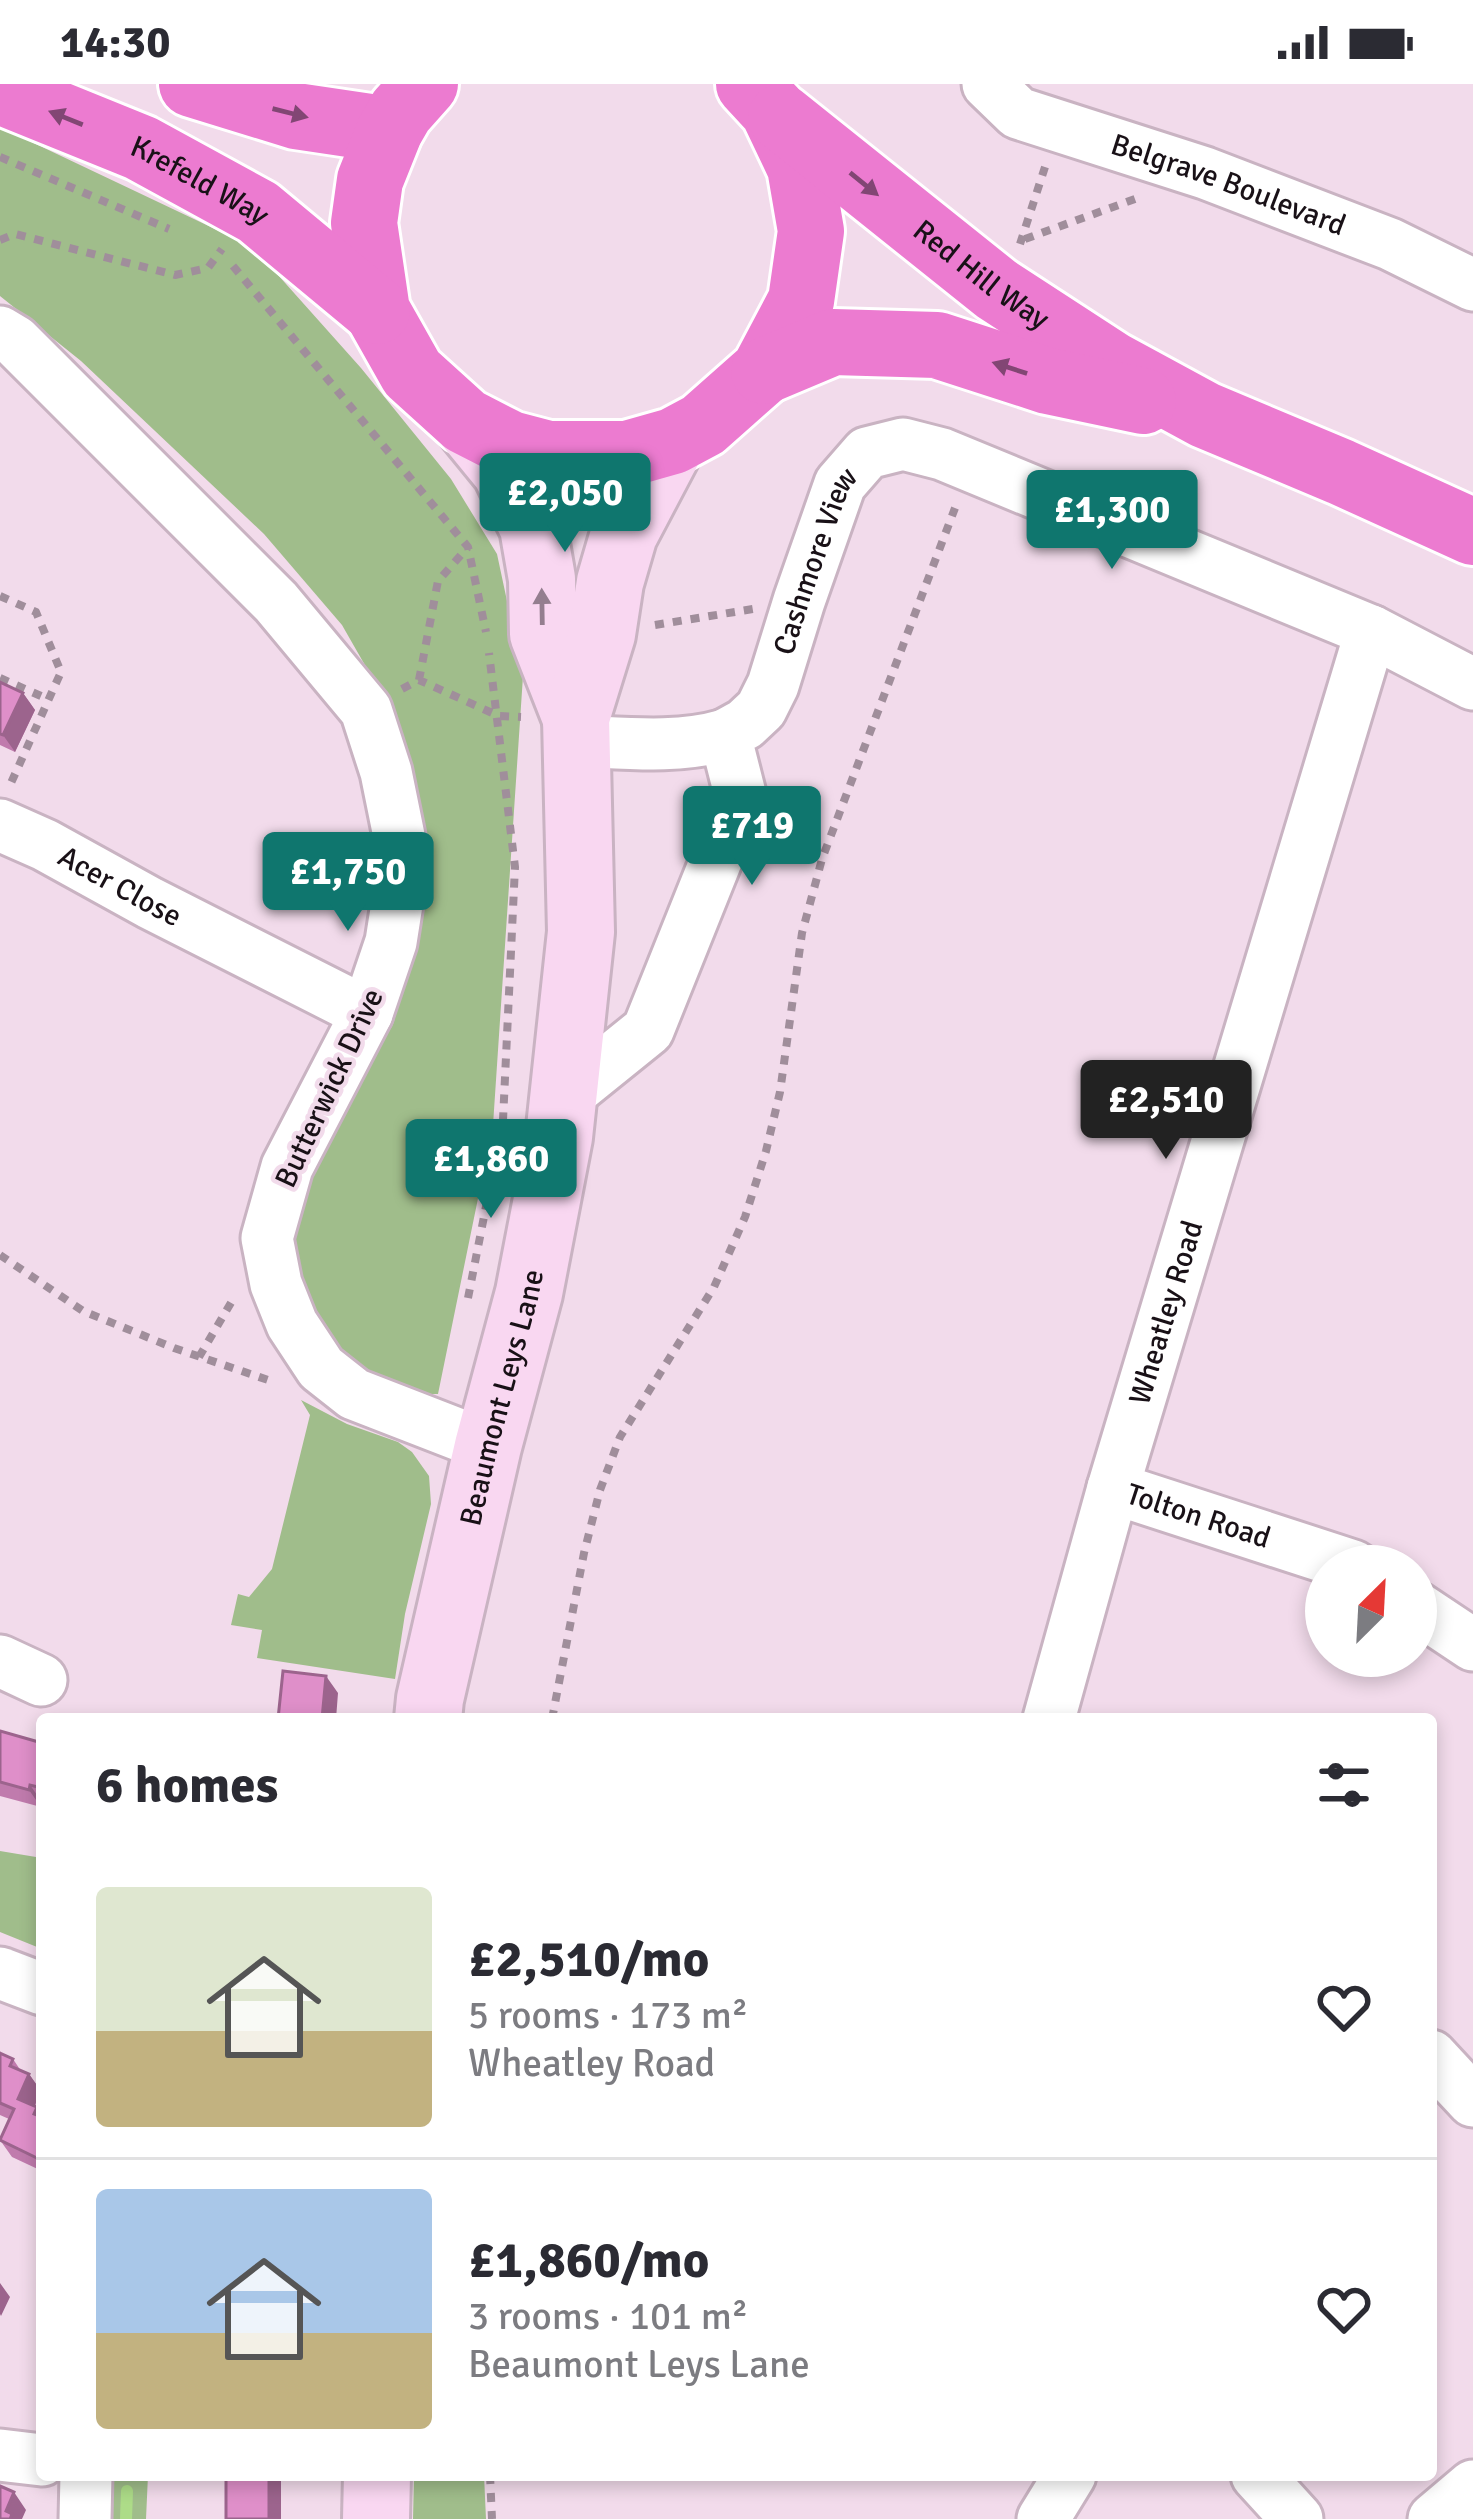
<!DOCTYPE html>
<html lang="en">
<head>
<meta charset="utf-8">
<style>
  :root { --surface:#fff; --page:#f2f2f3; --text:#2b2b33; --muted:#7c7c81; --line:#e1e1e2; --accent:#0f766e }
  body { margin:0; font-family:Signika,sans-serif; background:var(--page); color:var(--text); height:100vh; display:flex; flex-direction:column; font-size:45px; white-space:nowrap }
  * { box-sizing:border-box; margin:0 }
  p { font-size:39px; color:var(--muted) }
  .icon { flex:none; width:66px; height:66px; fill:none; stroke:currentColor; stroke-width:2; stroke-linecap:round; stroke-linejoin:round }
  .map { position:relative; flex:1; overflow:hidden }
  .panel { position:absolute; left:36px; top:1629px; width:1401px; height:768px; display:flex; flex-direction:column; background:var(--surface); border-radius:12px; box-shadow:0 6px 18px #0003 }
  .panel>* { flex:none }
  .needle { width:78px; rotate:24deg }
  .fabs { position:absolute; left:1305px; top:1461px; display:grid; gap:24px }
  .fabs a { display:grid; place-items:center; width:132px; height:132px; border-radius:50%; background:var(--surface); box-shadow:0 6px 18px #0003; font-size:60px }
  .price { position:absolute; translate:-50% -102px; padding:0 27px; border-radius:12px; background:var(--accent); color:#fff; font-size:39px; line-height:78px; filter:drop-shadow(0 3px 6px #0008) }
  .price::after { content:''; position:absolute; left:50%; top:72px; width:36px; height:27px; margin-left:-18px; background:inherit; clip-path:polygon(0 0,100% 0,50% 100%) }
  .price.selected { background:#222; color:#fff }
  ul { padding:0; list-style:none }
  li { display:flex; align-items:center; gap:36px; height:300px; padding:0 60px }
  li+li { border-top:3px solid var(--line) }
  li span { display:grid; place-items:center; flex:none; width:336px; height:240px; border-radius:12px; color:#555 }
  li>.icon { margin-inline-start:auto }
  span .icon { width:144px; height:144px; fill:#fffc; stroke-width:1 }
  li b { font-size:51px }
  h2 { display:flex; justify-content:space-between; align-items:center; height:144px; padding:0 60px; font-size:51px }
  .status { display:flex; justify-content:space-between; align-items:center; height:84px; padding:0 60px; background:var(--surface); direction:ltr }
  .status svg { height:33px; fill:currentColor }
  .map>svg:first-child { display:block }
  .green { fill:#a0bd8b }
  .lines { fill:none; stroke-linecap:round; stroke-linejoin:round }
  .stream { stroke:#addc88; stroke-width:12 }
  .street-casing { stroke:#c9b3c2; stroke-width:57 }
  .secondary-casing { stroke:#c9b3c2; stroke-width:72 }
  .highway-casing { stroke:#fff; stroke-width:72 }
  .path { stroke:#a08e9b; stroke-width:8; stroke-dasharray:9 9; stroke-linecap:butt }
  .street { stroke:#fff; stroke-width:51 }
  .secondary { stroke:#f9d7f1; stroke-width:66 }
  .highway { stroke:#ec7bd0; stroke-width:66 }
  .wall { fill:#c07bad }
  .shaded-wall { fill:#9c648d }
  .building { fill:#df8fc9; stroke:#9c648d; stroke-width:3 }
  .oneway { fill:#824674 }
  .oneway2 { fill:#947e8f }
  .labels { text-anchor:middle; stroke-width:9; stroke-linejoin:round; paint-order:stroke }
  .street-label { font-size:30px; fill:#191117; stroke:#f2dbeb }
</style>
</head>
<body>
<div class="status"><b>14:30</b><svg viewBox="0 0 49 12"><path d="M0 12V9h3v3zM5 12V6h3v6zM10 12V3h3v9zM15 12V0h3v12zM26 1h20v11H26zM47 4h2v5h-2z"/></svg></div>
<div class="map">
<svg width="1473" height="2435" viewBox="0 0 1473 2435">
  <rect width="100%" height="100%" fill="#f2dbeb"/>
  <!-- green -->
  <path class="green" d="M0,43L253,163L361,284L451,395L497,470L523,592L493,1041L438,1310H419L362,1286L328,1254L309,1226L298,1193L294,1160L296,1126L304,1095L362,985L394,632L342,541L264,450L81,277L0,212Z
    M301,1316L347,1340L398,1358L412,1368L429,1392L431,1420L405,1530L395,1595L257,1574L262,1546L231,1541L238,1510L249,1513L272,1485L310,1331Z
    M0,1767L42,1774V1865L0,1848Z
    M110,2391H148L146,2435H109Z
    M414,2391H484L486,2435H413Z"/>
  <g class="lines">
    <!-- stream -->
    <path class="stream" d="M126,2435L127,2407"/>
    <!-- street casing -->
    <g class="street-casing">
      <g id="street">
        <path id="s1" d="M988,0L1018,29L1205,89L1390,160L1473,201"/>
        <path d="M0,248L15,257L276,518L366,626L386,688L399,752V807L391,858L367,929L287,1083L267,1154L276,1200L292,1240L321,1284L354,1310L488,1362"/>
        <path d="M576,657C626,659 677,665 725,651"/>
        <path id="s2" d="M0,741L45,761L150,819L367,929"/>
        <path id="s3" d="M565,1013L648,946L741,714L725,651L745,640L761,625L773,601L799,517L840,400L867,369L903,360L942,370L1371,547L1473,600"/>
        <path id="s4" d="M1113,1404L1353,1482"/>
        <path d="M1416,1523L1473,1561"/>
        <path d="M0,1577L41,1596"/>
        <path id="s5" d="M1049,1635L1113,1404L1371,547"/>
        <path d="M0,1889L42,1905"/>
        <path d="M1431,1972L1473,2017"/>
        <path d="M0,2371L42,2376"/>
        <path d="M1257,2391L1297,2435"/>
        <path d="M85,2435L86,2391"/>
        <path d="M1043,2435L1070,2391"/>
        <path d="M1434,2435L1473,2402"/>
      </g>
    </g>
    <!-- secondary casing -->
    <g class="secondary-casing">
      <g id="secondary">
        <path d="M465,337L505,386L533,443L542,495L543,550L576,634"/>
        <path id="s6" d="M428,1635L430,1615L488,1362L529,1209L559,1053L581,848L576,634L602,550L610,498L624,450L673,357"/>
        <path d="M376,2435L377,2391"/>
      </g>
    </g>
    <!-- highway casing -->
    <g class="highway-casing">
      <g id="highway">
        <path d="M192,0L296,32L390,46"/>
        <path d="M425,0L401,27L390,46L370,96L364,139L377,227L412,289L465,337L510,360L548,370H627L673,357L703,341L764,287L801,217L811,147L800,83L773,26L749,0"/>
        <path id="s7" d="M0,7L141,64L258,128L377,227"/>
        <path id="s8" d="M781,33L996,205L1111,280L1205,331L1341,388L1473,448"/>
        <path d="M764,287L833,258L937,261L1048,297L1143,317"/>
      </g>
    </g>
    <!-- path -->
    <path class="path" d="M0,73L169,145
      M1025,155L1135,115
      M0,156L15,150L175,191L208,184L222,165
      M1020,160L1045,83
      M233,182L468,463L486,548
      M0,512L36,528L61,588L11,699
      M655,541L753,525
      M0,594L41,612
      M419,596L438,497L468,463
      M402,605L419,596L499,632L521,633
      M0,1171L83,1227L174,1264L274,1298
      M468,1214L503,1036L515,783L489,569
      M199,1273L232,1217
      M552,1635L584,1469L600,1406L620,1353L714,1203L745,1133L766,1067L780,1008L802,849L822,775L955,424
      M490,2391L492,2435"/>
    <!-- street -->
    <use href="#street" class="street"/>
    <!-- secondary -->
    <use href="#secondary" class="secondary"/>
    <!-- highway -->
    <use href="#highway" class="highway"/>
  </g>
  <!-- wall -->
  <path class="wall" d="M0,598L23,609L35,626L15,668L0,661Z
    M0,1647L42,1659L41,1723L0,1712Z
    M0,1969L13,1975L21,1987L29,1990L41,2007L35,2022L42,2030V2087L12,2073L0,2056L9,2035L0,2031Z"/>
  <!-- shaded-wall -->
  <path class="shaded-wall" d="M23,609L35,626L15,668L3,651Z
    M326,1592L338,1609L336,1635H322Z
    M30,1701L42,1718L41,1723L29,1706Z
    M29,1990L41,2007L30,2032L18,2015Z
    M0,2199L10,2213L1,2232L0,2230Z
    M269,2391H281V2435H269Z
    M14,2408L26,2426L22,2435H10L6,2427Z"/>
  <!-- building -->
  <path class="building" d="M0,598L23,609L3,651L0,650Z
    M283,1587L326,1592L322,1635H278Z
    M0,1647L42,1659V1704L30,1701L29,1706L0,1698Z
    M0,1969L13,1975L10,1982L29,1990L18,2015L37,2023L34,2030L42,2033V2063L37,2074L0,2056L14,2025L0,2019Z
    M226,2391H269V2435H226Z
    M0,2402L14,2408L6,2427L12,2430L10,2435H0Z"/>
  <!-- one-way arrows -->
  <defs><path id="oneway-solid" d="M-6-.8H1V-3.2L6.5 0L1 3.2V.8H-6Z" transform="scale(3)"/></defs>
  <g class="oneway">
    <use href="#oneway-solid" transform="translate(290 29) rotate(14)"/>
    <use href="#oneway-solid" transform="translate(66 34) rotate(-158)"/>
    <use href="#oneway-solid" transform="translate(864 100) rotate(39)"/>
    <use href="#oneway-solid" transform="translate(1010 284) rotate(-162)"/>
  </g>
  <use class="oneway2" href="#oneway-solid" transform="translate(542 523) rotate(-91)"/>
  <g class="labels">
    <!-- street labels -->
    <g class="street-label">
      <text dy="10" stroke="none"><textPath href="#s7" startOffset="219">Krefeld Way</textPath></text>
      <text dy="10" stroke="none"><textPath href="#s1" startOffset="264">Belgrave Boulevard</textPath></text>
      <text dy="10" stroke="none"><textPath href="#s8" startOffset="255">Red Hill Way</textPath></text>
      <text dy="10" stroke="none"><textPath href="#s3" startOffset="624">Cashmore View</textPath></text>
      <text dy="10" stroke="none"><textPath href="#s2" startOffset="135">Acer Close</textPath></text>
      <text transform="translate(329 1004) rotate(-65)" y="10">Butterwick Drive</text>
      <text dy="10" stroke="none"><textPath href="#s5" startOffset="423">Wheatley Road</textPath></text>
      <text dy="10" stroke="none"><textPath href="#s6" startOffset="330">Beaumont Leys Lane</textPath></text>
      <text dy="10" stroke="none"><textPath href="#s4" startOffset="90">Tolton Road</textPath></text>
    </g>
  </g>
</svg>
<div class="fabs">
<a><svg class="needle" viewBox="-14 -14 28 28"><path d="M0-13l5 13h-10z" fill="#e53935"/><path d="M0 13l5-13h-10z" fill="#7c7c81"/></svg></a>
</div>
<b class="price" style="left:565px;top:471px">£2,050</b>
<b class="price" style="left:1112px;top:488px">£1,300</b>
<b class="price" style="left:752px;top:804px">£719</b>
<b class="price" style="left:348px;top:850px">£1,750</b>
<b class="price selected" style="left:1166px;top:1078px">£2,510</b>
<b class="price" style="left:491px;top:1137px">£1,860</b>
<section class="panel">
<h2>6 homes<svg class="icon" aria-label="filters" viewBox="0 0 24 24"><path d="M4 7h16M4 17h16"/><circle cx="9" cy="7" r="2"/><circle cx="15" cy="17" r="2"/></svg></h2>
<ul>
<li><span style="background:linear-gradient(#dfe7d0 60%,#c2b280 0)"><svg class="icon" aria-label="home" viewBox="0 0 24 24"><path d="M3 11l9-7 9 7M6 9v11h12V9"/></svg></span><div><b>£2,510/mo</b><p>5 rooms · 173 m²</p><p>Wheatley Road</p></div><svg class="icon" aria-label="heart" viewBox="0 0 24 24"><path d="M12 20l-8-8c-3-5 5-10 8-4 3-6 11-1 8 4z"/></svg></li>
<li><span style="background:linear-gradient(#a9c7e8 60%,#c2b280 0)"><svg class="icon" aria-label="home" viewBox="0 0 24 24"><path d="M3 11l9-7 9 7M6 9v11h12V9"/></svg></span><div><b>£1,860/mo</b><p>3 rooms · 101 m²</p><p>Beaumont Leys Lane</p></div><svg class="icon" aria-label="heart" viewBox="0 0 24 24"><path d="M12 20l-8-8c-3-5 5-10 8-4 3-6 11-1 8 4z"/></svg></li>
</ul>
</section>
</div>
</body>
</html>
